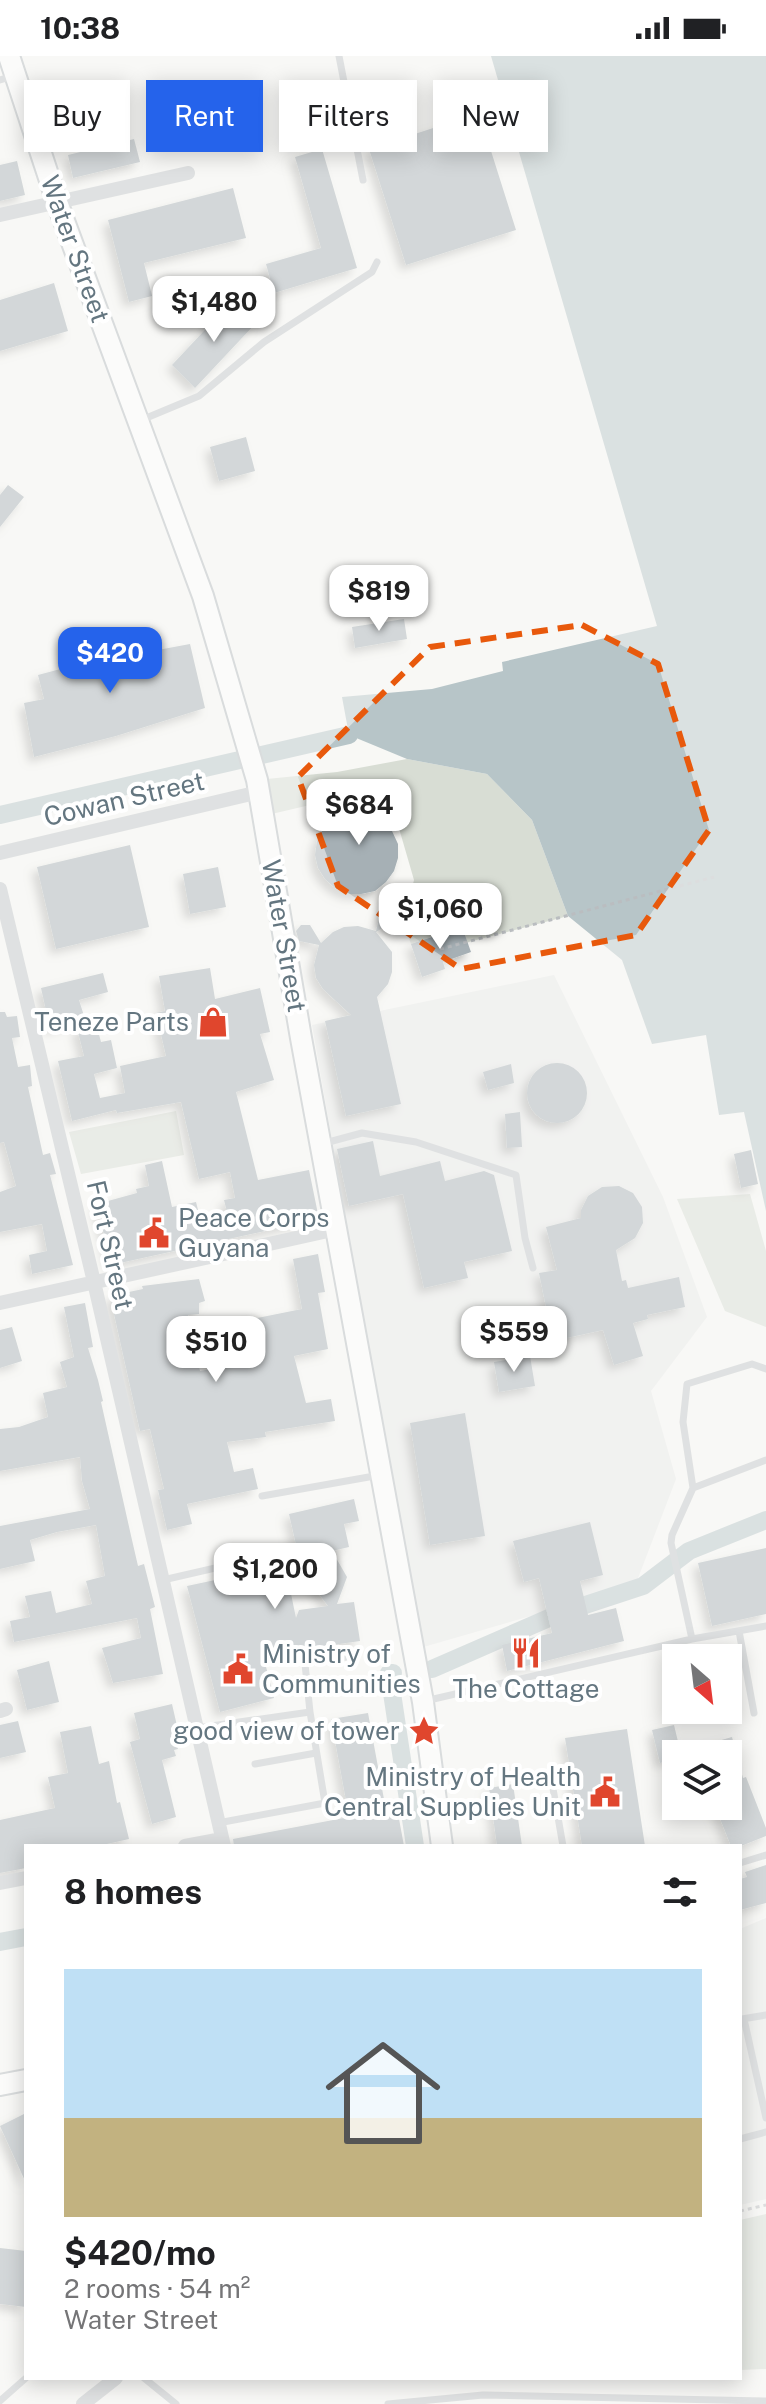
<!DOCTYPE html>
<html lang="en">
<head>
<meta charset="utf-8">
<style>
  :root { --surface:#fff; --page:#f2f2f2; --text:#202124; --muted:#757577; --accent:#2563eb }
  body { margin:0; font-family:"Public Sans",sans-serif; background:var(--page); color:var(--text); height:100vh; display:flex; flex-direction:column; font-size:30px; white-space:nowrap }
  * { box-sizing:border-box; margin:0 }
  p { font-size:26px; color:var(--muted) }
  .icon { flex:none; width:44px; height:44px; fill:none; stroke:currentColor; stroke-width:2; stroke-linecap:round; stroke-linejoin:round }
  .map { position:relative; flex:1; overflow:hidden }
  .panel { position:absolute; left:24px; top:1788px; width:718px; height:536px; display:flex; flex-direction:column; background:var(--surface); border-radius:0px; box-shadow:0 4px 20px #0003 }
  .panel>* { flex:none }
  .top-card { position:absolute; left:24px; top:24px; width:718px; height:72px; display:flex; gap:16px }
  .needle { width:52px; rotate:152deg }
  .fabs { position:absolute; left:662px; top:1588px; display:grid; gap:16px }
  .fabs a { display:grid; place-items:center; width:80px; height:80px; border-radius:0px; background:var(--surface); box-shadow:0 4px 20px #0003; font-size:40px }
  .price { position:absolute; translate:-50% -68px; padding:0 18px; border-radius:16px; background:#fff; color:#222; font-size:26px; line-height:52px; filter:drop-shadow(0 2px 4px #0008) }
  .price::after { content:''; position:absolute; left:50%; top:48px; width:24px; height:18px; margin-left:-12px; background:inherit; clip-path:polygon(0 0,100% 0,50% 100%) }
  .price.selected { background:var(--accent); color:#fff }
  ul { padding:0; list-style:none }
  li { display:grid; align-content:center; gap:16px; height:424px; padding:0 40px }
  li span { display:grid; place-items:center; height:248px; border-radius:0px; color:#555 }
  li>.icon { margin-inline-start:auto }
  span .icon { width:144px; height:144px; fill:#fffc; stroke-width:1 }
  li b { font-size:34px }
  h2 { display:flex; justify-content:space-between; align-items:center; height:96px; padding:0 40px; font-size:34px }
  .chip { padding:0 28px; border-radius:0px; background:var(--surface); box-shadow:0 4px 20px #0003; font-size:28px; line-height:72px }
  .chip.selected { background:var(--accent); color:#fff }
  .status { display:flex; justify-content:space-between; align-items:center; height:56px; padding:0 40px; background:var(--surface); direction:ltr }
  .status svg { height:22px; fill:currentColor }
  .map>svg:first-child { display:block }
  .built { fill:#e9eae9 }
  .green { fill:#d8ddd4 }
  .water { fill:#b7c5c8 }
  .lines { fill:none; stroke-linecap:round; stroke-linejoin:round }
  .canal { stroke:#b7c5c8; stroke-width:18 }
  .building { fill:#a6b0b5; filter:url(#shadow) }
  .secondary-casing { stroke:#b4babe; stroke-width:24 }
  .path { stroke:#babdc0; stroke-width:3; stroke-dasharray:4 4; stroke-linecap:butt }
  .lane { stroke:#c2c6c9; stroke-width:7 }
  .street { stroke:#c2c6c9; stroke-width:14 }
  .secondary { stroke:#fff; stroke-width:20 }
  .marked { fill:none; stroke:#e8590c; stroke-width:6; stroke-dasharray:16 10; stroke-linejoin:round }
  .labels { text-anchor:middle; stroke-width:8; stroke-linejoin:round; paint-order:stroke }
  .street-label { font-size:26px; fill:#647680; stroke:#fff }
  .poi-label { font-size:26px; fill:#647680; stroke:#fff; text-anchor:end }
</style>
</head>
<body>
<div class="status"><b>10:38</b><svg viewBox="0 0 49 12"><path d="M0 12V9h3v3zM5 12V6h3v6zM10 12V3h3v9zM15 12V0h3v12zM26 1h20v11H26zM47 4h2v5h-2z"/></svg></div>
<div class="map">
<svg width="766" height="2348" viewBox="0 0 766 2348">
  <defs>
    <filter id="shadow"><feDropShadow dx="-5.5" dy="5.5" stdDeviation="4" flood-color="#0004"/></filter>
  </defs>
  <rect width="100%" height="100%" fill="#f8f8f5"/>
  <!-- built -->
  <path class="built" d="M554,919L663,1141L707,1261L651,1335L676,1423L635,1530L420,1592L312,969Z
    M766,1862V2143L740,2149V1873Z"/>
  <!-- green -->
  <path class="green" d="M407,703L487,718L532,764L568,860L465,887L462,871L411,888L403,866L414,824L387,731L263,760L257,724L337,716Z
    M176,1055L184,1099L81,1118L69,1076Z
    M750,1138L766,1195V1271L725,1255L677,1143Z
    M766,2158V2313L740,2314V2164Z"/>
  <!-- water -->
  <path class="water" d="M491,0H766V1155L744,1056L719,1059L706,979L652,988L622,904L568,860L532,764L487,718L407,703L349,679L342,641L432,633L503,615L502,606L657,570Z"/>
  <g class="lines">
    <!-- canal -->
    <path class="canal" d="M0,759L349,679
      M432,1613L558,1558L643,1530L689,1495L766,1464
      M393,1617H389L415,1790
      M0,1886L26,1881"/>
  </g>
  <!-- building -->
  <path class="building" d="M479,57L516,174L406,209L369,93Z
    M134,83L140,106L73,122L68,99Z
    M322,93L357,212L274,237L266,208L321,192L295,101Z
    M17,105L25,139L0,145V109Z
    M233,132L246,182L144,207L152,240L129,246L108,164Z
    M54,227L68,275L0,295V244Z
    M232,245L256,267L195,332L172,309Z
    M246,381L255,415L219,425L210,391Z
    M8,429L24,441L0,471V439Z
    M404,563L407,583L355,592L352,571Z
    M91,578L99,605L190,588L205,652L116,680L34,701L24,647L44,643L38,619L68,611L61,586Z
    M387,731L394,757L380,760L392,775L398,788V802L394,815L386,826L375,835L361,838H348L335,832L325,823L318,812L315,799L317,785L323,773L333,764L344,758L365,755L361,737Z
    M130,789L149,871L56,893L37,811Z
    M218,811L226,851L190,858L183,818Z
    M381,855L389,856L392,861L391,867L376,876L392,896V916L388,928L377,941L401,1048L346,1060L325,965L351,959L323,933L316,922L314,909L319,889L299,885L296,875L301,869H310L321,887L333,876L344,871L358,870L376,875Z
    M462,871L471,896L443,906L445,913L422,921L411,888Z
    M210,912L215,943L260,932L270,976L260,978L274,1024L236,1036L258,1124L309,1114L319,1163L111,1209L97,1148L137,1137L136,1133L149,1130L145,1109L162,1105L172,1151L196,1146L200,1162L227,1156L224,1144L235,1142L230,1116L199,1123L181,1046L117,1057L116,1054L72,1065L58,1005L84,1000L77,972L96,967L101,986L111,984L117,1012L94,1018L100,1042L125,1037L120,1010L166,1000L156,957L165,955L159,920Z
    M103,917L108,936L79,944L85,963L50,973L41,932Z
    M0,956H5L7,961L17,960L20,981L12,982L18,1011L30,1009L32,1030L28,1031L43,1099L50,1097L56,1118L50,1119L73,1209L32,1218L29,1199L47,1195L42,1168L0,1176V1136L16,1130L4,1086L0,1087Z
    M527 1037a30 30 0 1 1 60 0a30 30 0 1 1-60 0Z
    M511,1008L514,1027L488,1034L483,1016Z
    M520,1056L522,1091L507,1092L505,1058Z
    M373,1085L380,1120L440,1105L445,1125L484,1115L494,1119L512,1195L464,1206L468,1222L424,1232L403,1138L349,1150L337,1093Z
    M751,1094L758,1128L741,1132L734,1098Z
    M619,1130L633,1137L642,1151L643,1167L635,1182L616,1194L622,1225L626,1224L628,1232L679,1221L685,1251L647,1259L648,1263L633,1267L643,1300L614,1309L603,1274L553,1285L539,1217L557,1214L546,1171L581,1162V1154L588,1140L602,1131Z
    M318,1198L325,1236L318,1237L328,1293L294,1300L306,1347L331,1343L335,1365L265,1376L266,1381L227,1386L234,1416L253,1412L258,1433L187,1448L192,1468L167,1474L158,1434L164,1433L150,1373L140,1375L110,1240L143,1233L142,1230L199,1223L205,1245L199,1247V1258L188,1259L200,1315L227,1310L218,1270L302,1253L293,1203Z
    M85,1247L93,1291L88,1292L98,1324L103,1345L101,1346L132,1484L138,1510L144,1508L155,1551L150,1553L163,1618L113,1627L102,1592L141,1582L137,1562L14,1586L10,1565L30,1561L25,1540L51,1535L56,1557L92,1548L86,1525L105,1520L96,1469L57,1476L30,1484L35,1505L0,1513V1470L90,1453L82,1425L80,1401L0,1415V1373L19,1371L48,1361L43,1337L67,1331L60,1306L74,1301L64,1251Z
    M12,1271L22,1305L0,1312V1274Z
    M530,1300L535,1330L499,1336L494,1306Z
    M465,1357L485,1480L430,1489L410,1367Z
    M354,1443L359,1465L344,1468L349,1491L332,1495L347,1521L337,1548L354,1546L360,1585L263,1599L274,1642L220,1656L187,1530L285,1509L296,1562L299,1554L328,1550L310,1526L321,1498L299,1502L289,1458Z
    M590,1466L603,1519L580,1525L588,1559L616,1552L624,1585L507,1615L502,1589L552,1577L539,1522L524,1526L513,1485Z
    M766,1492V1558L712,1570L698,1507Z
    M49,1605L59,1646L27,1654L17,1614Z
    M172,1648L177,1670L171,1672L178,1693L174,1694L176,1700L162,1704L176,1761L152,1768L130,1686L140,1683L134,1657Z
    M368,1657L386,1754L397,1752L404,1790H234L233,1783L349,1761L331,1663Z
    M18,1665L26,1696L0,1702V1669Z
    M674,1669L681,1698H676V1702L660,1707L652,1674Z
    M91,1670L99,1708L109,1705L117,1747L120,1746L129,1783L98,1790H26V1812L0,1817V1764L55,1752L48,1721L68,1717L60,1676Z
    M627,1673L645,1790H582L565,1682Z
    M732,1681L743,1722L746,1721L766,1772V1780L741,1790H731L715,1750H728V1698H686V1694Z
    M513,1728L522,1790H497L489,1732Z
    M766,1809V1847L740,1854V1823L747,1821L745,1816Z
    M26,2057V2127L0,2070Z
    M0,2192L26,2195V2251L0,2248Z"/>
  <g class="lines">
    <!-- secondary casing -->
    <g class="secondary-casing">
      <path id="secondary" d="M9,0L57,146L203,540L257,724L301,982L423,1646L442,1790
        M0,2029L26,2024"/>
    </g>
    <!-- path -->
    <path class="path" d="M440,893L714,821
      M740,2155L766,2149"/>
    <!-- lane -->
    <path class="lane" d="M339,0L363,124
      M0,24L14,20
      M139,365L199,340L264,286L372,216L377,206
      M325,1087L362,1077L416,1086L516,1119L525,1182L533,1212
      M693,1432L766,1404
      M262,1440L380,1419
      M163,1524L276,1498
      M739,1575L754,1657
      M692,1583L671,1487L672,1479L693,1432L683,1366L687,1328L752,1308L766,1313
      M425,1645L692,1583L766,1570
      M310,1656L305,1608L346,1601
      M197,1672L310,1656L325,1747L218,1767
      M255,1708L316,1697
      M551,1721L563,1790
      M740,1807L766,1799
      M742,1963L766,1959
      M744,1963L766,2062
      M740,2083L766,2076
      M144,2322L176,2348
      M0,2345L26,2322
      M388,2348L483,2339L766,2345"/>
    <!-- street -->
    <path class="street" d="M0,159L188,117
      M0,797L259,736
      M0,833L94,1226L224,1790
      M0,1247L337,1173
      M0,1655L6,1653
      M185,1790L222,1783
      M0,1827L26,1822
      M83,2348L116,2322"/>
    <!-- secondary -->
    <use href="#secondary" class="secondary"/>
  </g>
  <!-- marked area -->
  <path d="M0 0H766V2348H0ZM582,569L658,608L709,774L636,879L461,913L338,830L298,721L430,591Z" fill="#f8f8f5" fill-opacity=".55" fill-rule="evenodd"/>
  <path class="marked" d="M582,569L658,608L709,774L636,879L461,913L338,830L298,721L430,591Z"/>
  <!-- icons -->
  <defs>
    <g id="shop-bare" transform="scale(2.4)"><path d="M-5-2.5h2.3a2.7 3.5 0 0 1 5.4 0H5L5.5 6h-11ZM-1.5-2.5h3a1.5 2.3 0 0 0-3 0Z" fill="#e0462d" stroke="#fff" stroke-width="2.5" paint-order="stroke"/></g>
    <g id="civic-bare" transform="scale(2.4)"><path d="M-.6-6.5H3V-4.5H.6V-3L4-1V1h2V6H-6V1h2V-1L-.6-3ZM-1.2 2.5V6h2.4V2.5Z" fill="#e0462d" stroke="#fff" stroke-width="2.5" paint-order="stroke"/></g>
    <g id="restaurant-bare" transform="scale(2.4)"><path d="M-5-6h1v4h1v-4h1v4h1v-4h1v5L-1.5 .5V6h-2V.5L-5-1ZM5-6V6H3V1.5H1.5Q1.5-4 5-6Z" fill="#e0462d" stroke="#fff" stroke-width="2.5" paint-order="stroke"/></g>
    <g id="sight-bare" transform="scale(2.4)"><path d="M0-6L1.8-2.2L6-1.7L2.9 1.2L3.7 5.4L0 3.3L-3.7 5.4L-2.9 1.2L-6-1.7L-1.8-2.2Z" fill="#e0462d" stroke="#fff" stroke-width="2.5" paint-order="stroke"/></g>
  </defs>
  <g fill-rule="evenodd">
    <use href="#shop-bare" x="213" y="966"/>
    <use href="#civic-bare" x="154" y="1177"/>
    <use href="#restaurant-bare" x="526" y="1597"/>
    <use href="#civic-bare" x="238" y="1613"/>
    <use href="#sight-bare" x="424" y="1675"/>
    <use href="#civic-bare" x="605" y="1736"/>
  </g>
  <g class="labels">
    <!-- street labels -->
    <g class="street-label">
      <text transform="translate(75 193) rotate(70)" y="9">Water Street</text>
      <text transform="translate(124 743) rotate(-13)" y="9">Cowan Street</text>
      <text transform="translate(284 880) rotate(80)" y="9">Water Street</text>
      <text transform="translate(110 1189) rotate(77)" y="9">Fort Street</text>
    </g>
    <!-- poi labels -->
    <g class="poi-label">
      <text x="189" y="975">Teneze Parts</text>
      <text x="178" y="1171" text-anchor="start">Peace Corps<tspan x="178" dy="30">Guyana</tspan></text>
      <text x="262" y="1607" text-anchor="start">Ministry of<tspan x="262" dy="30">Communities</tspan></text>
      <text x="526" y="1642" text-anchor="middle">The Cottage</text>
      <text x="400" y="1684">good view of tower</text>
      <text x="581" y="1730">Ministry of Health<tspan x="581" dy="30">Central Supplies Unit</tspan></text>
    </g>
  </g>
</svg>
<div class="fabs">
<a><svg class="needle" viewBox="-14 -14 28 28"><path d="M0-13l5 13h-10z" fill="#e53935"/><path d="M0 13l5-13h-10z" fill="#757577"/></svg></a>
<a><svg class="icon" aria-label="layers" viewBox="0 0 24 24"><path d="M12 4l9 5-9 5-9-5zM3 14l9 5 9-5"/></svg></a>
</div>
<b class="price" style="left:214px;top:288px">$1,480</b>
<b class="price" style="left:379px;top:577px">$819</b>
<b class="price selected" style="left:110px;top:639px">$420</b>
<b class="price" style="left:359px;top:791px">$684</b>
<b class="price" style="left:440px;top:895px">$1,060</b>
<b class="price" style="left:514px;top:1318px">$559</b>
<b class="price" style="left:216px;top:1328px">$510</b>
<b class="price" style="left:275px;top:1555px">$1,200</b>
<div class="top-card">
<a class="chip">Buy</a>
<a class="chip selected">Rent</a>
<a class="chip">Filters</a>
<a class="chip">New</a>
</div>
<section class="panel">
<h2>8 homes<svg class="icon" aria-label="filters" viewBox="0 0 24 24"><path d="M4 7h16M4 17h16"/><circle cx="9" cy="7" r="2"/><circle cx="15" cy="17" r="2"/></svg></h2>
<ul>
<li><span style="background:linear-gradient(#bfe0f5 60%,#c2b280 0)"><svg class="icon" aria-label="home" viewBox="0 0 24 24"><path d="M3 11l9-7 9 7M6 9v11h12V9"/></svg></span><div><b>$420/mo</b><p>2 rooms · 54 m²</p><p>Water Street</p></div></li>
</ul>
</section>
</div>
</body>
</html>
